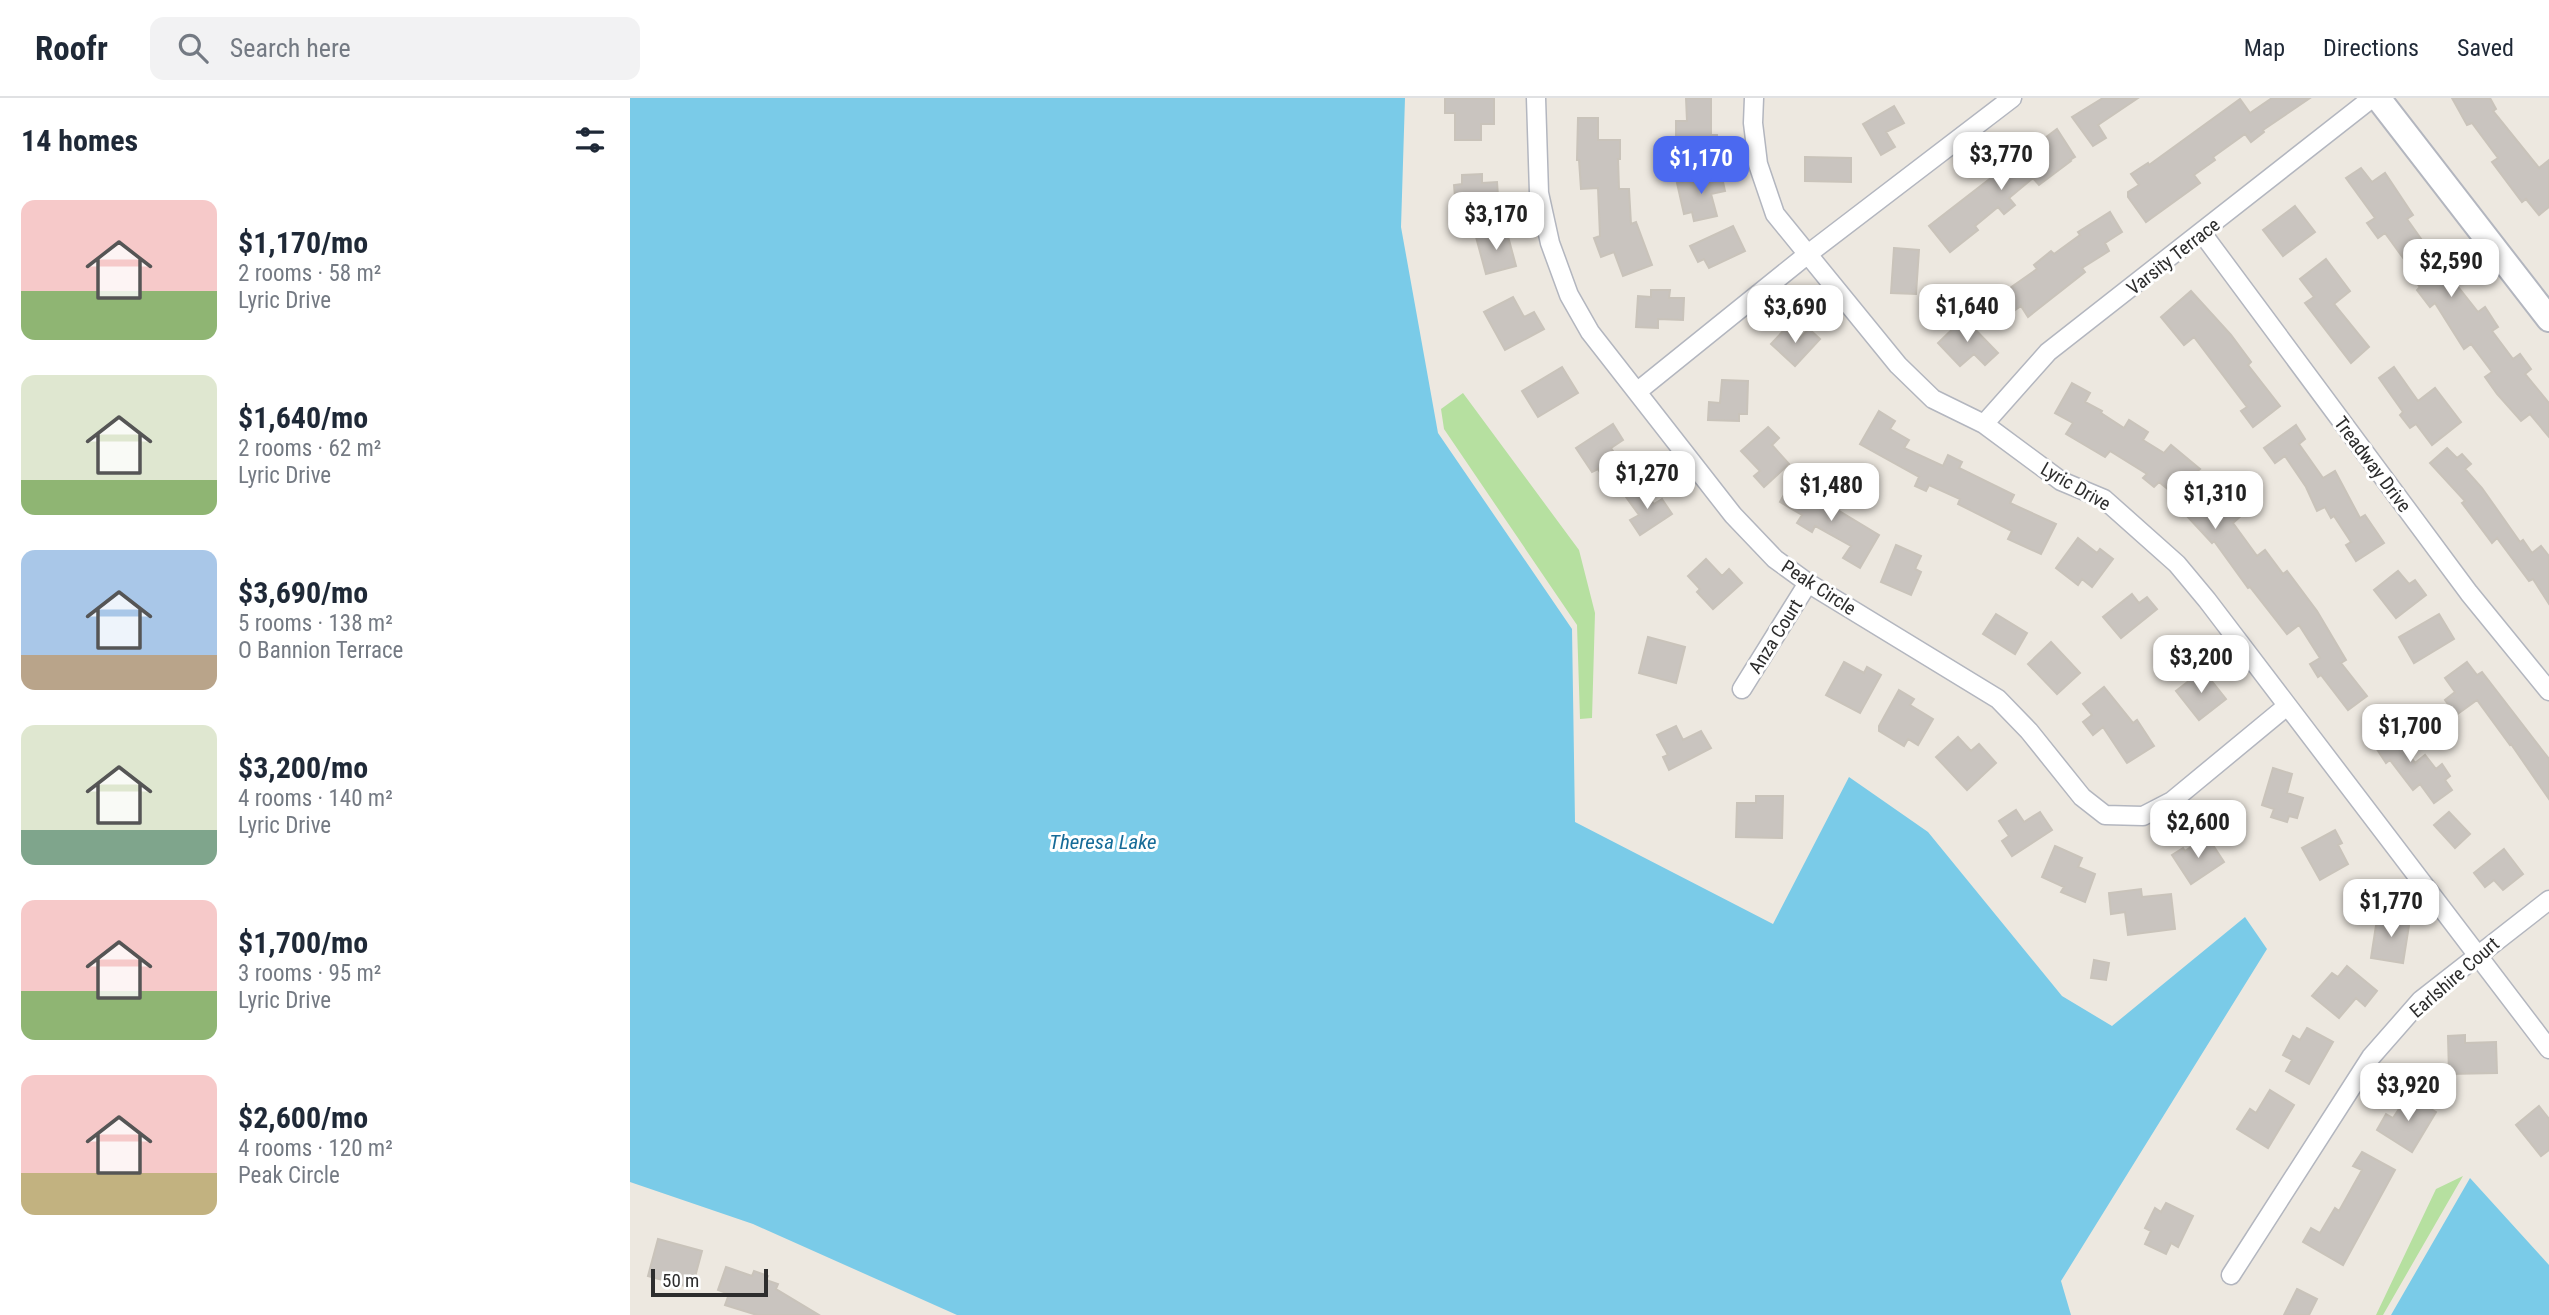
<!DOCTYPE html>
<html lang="en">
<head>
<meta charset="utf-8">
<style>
  :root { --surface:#fff; --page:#f2f2f3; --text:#1f2937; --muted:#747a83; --line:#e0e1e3; --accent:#4b69f0 }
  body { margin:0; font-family:"Roboto Condensed",sans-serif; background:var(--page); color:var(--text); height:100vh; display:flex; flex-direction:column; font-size:26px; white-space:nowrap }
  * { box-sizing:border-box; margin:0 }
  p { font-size:23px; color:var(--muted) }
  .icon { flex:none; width:38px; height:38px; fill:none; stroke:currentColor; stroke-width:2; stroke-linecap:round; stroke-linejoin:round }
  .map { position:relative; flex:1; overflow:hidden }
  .details { display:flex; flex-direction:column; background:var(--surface); width:630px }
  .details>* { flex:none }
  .scale { position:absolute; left:21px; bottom:18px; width:117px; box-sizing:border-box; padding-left:7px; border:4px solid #2d2d2d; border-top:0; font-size:19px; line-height:24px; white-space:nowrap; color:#2d2d2d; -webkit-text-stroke:5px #fff; paint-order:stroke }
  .price { position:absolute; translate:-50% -60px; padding:0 16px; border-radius:14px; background:#fff; color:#222; font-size:23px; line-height:46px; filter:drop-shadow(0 2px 4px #0008) }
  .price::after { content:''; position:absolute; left:50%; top:42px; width:21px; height:16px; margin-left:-10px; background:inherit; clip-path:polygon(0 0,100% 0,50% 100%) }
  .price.current { background:var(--accent); color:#fff }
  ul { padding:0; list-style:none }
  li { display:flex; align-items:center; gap:21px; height:175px; padding:0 21px }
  li span { display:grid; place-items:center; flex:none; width:196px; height:140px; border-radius:14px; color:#555 }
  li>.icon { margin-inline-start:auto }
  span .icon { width:84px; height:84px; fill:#fffc; stroke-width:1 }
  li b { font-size:30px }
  h2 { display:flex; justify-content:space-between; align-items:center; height:84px; padding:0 21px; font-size:30px }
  header { display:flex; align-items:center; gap:42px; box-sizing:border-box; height:98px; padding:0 35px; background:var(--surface); border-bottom:2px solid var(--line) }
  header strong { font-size:33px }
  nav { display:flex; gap:38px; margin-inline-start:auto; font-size:24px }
  .search { width:490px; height:63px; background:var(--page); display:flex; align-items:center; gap:18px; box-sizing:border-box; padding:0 24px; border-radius:14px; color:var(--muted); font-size:26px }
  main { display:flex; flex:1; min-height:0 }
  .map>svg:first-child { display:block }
  .green { fill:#b6e0a0 }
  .water { fill:#7acbe8 }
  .building { fill:#c9c4bf; stroke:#c9c3ba; stroke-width:2 }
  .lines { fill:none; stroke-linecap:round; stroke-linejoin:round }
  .street-casing { stroke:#b3b6bf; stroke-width:21 }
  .secondary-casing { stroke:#b3b6bf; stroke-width:28 }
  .street { stroke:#fff; stroke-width:18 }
  .secondary { stroke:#fff; stroke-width:24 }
  .labels { text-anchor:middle; stroke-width:6; stroke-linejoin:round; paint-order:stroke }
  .street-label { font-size:19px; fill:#2d2d2d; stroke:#fff }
  .water-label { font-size:21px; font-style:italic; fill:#166b98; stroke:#fff }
</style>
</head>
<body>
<header>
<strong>Roofr</strong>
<div class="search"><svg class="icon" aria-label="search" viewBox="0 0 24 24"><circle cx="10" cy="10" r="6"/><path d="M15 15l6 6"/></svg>Search here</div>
<nav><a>Map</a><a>Directions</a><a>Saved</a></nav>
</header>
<main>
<section class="details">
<h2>14 homes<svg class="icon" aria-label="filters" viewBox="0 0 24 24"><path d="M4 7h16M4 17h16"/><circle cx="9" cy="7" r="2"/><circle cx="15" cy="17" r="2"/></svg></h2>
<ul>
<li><span style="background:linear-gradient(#f6c9c9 65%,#8fb573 0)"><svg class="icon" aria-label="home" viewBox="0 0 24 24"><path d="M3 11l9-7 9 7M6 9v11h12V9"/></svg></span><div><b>$1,170/mo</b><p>2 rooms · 58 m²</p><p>Lyric Drive</p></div></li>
<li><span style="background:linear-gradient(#dfe7d0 75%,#8fb573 0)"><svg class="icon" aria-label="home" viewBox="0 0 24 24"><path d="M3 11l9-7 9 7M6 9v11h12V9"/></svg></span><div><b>$1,640/mo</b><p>2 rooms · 62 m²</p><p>Lyric Drive</p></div></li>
<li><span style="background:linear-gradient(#a9c7e8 75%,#b9a48a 0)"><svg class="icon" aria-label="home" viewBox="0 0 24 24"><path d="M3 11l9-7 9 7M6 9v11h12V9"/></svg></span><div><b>$3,690/mo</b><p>5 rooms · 138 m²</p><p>O Bannion Terrace</p></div></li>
<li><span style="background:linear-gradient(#dfe7d0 75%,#7fa58c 0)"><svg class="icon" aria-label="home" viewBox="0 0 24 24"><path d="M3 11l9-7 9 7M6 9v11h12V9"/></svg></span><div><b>$3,200/mo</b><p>4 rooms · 140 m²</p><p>Lyric Drive</p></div></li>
<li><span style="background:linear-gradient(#f6c9c9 65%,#8fb573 0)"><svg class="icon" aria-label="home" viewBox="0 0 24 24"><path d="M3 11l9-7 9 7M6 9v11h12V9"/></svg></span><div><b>$1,700/mo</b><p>3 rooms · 95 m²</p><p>Lyric Drive</p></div></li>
<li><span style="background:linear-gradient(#f6c9c9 70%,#c2b280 0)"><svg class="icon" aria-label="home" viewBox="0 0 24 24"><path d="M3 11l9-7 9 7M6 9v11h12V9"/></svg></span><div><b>$2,600/mo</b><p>4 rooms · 120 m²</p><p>Peak Circle</p></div></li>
</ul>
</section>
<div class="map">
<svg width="1919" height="1217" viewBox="0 0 1919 1217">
  <rect width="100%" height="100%" fill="#ede8e0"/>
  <!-- green -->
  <path class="green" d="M833,295L949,452L965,515L962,620L950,621L947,527L814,331L811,311Z
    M1833,1078L1753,1217H1746L1806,1091Z"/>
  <!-- water -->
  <path class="water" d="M0,0H775L771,129L808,335L942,531L945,724L1143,826L1219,679L1298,734L1432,898L1482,928L1615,819L1637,851L1431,1183L1441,1217H327L123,1126L0,1084Z
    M1840,1080L1919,1167V1217H1761Z"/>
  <!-- building -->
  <path class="building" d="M815,0H864V26H851V42H825V15H815Z
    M1056,0H1081V37H1087V55H1046V23H1057Z
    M1473,0H1508L1468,27L1476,40L1463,48L1442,19Z
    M1642,0H1680L1633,32L1634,34L1621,44L1615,36L1583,59L1585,62L1564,77L1570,85L1516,124L1498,99V94L1509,87L1501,76L1518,65L1519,67L1610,1L1620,15Z
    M1822,0H1860L1866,11L1863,13L1909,70L1919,62V109L1909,117L1896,101L1892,104L1862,64L1868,60L1842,25L1837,27Z
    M1264,8L1274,25L1256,34L1265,49L1251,57L1233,26Z
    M948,20H968V42H990V61H988L989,91H999L1001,126L1006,124L1022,167L993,178L984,154L971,159L964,140L970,138L968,90L951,91L949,62H947Z
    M1427,31L1445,59L1440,62L1441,63L1409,87L1403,80L1379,100L1385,107L1374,116L1368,109L1345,128L1348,132L1320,154L1299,128L1370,73L1376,81L1409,56L1403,49Z
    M1175,59L1221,60V84L1175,83Z
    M1731,70L1742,84L1755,75L1783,117L1777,121L1799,152L1848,214L1855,209L1868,229L1862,233L1883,261L1890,256L1901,271L1895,276L1919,305V339L1900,316L1891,323L1867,296L1855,279L1862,274L1841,246L1834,251L1805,205L1800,209L1787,192L1790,189L1775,171L1779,168L1755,135L1748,140L1737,125L1745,120L1716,80Z
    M1091,75L1095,93L1081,96L1087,118L1064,123L1062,114L1054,116L1047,85Z
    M852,76V85L867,84L869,112L835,114L834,98L825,99L824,87L832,86V77Z
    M1665,108L1685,134L1653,158L1633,132Z
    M1480,114L1492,134L1475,145L1479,153L1452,170L1455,174L1398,219L1391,208L1372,221L1360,204L1407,171L1404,167L1421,153L1424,156L1450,137L1448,134Z
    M1103,128L1115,153L1079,170L1074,161L1068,164L1060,148Z
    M876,131L886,168L856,176L846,139Z
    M1264,150L1289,152L1286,196L1261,195Z
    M1696,161L1720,193L1704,206L1739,249L1721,265L1675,205L1684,199L1670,181Z
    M1021,192H1040L1039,200H1054L1053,222L1028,221V230L1006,229L1008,198L1021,199Z
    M1561,193L1601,237L1621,264L1618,267L1650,308L1623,329L1611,313L1617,309L1564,239L1554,247L1531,219Z
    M883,199L894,219L904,214L914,231L875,252L854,214Z
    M1334,220L1368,255L1355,267L1344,256L1330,268L1308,245Z
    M1155,231L1168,242L1179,231L1190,241L1165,268L1141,246Z
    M932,269L948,295L908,319L892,293Z
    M1764,269L1788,303L1805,290L1831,324L1802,347L1786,326L1780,330L1770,317L1773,314L1749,280Z
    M1092,282L1118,283L1117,316H1109V323L1078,322L1079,304L1090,305Z
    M1442,285L1460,295L1455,304L1472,313L1471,315L1494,330L1499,322L1518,334L1513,342L1534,355L1541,347L1570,371L1565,375L1576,390L1582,386L1612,417L1603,425L1627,458L1635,452L1653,476L1657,473L1687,513L1716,562L1711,565L1737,598L1718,612L1691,577L1688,579L1680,566L1690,560L1669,527L1657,536L1620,489L1618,490L1584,443L1582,445L1556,417L1562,411L1529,384L1524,389L1513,380L1517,376L1480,353L1475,359L1436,336L1443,325L1425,315Z
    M1249,313L1265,323L1260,331L1279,342L1274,350L1313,368L1318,357L1332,364L1329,370L1384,397L1380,405L1426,426L1411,456L1378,441L1382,433L1328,406L1330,401L1299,387L1296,393L1285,388L1289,379L1230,346Z
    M983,326L993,342L981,350L992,367L973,379L968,371L962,374L946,350Z
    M1666,327L1675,341L1669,346L1693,380L1705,373L1730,420L1735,417L1754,445L1726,463L1716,447L1721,444L1704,418L1701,420L1695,409L1687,413L1676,389L1655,358L1645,365L1634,350Z
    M1138,329L1149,340L1142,347L1159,366L1134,389L1124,378L1130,373L1111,353Z
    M1817,350L1827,360L1832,356L1841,366L1835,371L1852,390L1890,444L1893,442L1902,455L1911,448L1919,458V506L1903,481L1899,483L1867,440L1862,445L1832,405L1835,403L1800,365Z
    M1161,384L1249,437L1230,470L1213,460L1221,448L1185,428L1182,434L1167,425L1172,417L1150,404Z
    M1011,388L1024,406L1032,401L1042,416L1010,437L1000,422L1009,417L996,399Z
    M1448,440L1467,455L1470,451L1483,461L1462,489L1452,481L1448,487L1426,470Z
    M1266,447L1291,458L1285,471L1291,474L1281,497L1251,484Z
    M1076,461L1092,478L1099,471L1112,485L1083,511L1067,494L1070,491L1058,478Z
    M1768,473L1779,486L1785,482L1796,497L1766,520L1744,492Z
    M1502,496L1509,505L1517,499L1527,511L1491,540L1473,519Z
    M1366,516L1397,535L1385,556L1353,536Z
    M1809,516L1824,541L1784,565L1769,539Z
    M1018,539L1055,549L1046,585L1009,575Z
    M1421,544L1450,575L1427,596L1398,566Z
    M1214,564L1234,575L1237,569L1251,577L1230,615L1196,597Z
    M1837,564L1847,577L1852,574L1919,661V701L1881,646L1880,647L1847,602L1826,617L1815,602L1825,594L1815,580Z
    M1573,572L1596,601L1569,622L1546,593Z
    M1474,589L1503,625L1507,622L1524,648L1497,665L1473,629L1463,637L1453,624L1462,617L1453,606Z
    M1269,592L1284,601L1280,607L1303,621L1288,647L1278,641L1274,648L1249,633V628Z
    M1757,623L1785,665L1795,657L1806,671L1812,666L1820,678L1815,682L1822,692L1804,705L1790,686L1783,692L1760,662L1756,665L1737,636Z
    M1046,628L1053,642L1071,633L1081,650L1039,672L1033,659L1038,657L1027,637Z
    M1328,639L1341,653L1349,646L1366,665L1337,692L1306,659Z
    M1643,670L1662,676L1657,695L1673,700L1667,720L1659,718L1657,724L1641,719L1644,711L1632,707Z
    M1126,698H1153L1152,740L1106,739L1107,705H1126Z
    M1386,712L1394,724L1410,714L1422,732L1382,758L1372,743L1379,738L1369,723Z
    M1819,714L1840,736L1825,750L1804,727Z
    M1705,732L1712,745L1708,747L1718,766L1690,782L1672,750Z
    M1577,738L1594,764L1561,786L1542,757L1553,750L1555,753Z
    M1425,748L1452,760L1448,769L1465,776L1455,804L1431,794L1434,789L1412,779Z
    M1874,751L1893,776L1873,792L1864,782L1855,789L1844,775Z
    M1511,791L1512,799L1541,796L1545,831L1498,837L1495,814L1481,816L1479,795Z
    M1759,817L1780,821L1773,865L1741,860L1747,821L1759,823Z
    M1464,862L1479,865L1476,882L1461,880Z
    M1717,868L1747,893L1735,908L1726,900L1709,920L1682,898L1702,875L1708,879Z
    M1677,930L1703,944L1679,986L1656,973L1662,962L1653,957L1663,938L1670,942Z
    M1835,937V945L1866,944L1867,975L1819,976L1818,938Z
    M1640,992L1664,1007L1638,1050L1607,1031L1620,1011L1626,1015Z
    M1778,997L1806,1014L1782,1054L1747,1032L1756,1016L1763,1020Z
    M1909,1008L1919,1021V1052L1911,1058L1886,1027Z
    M1732,1054L1765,1072L1713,1167L1673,1144L1681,1130L1690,1135L1705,1110L1709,1113L1732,1072L1723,1068Z
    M1536,1105L1563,1118L1548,1149L1541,1145L1536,1156L1515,1146L1521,1133L1515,1130L1525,1110L1531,1114Z
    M28,1141L72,1153L62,1190L18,1178Z
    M96,1169L122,1178L124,1173L138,1178L136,1182L148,1186L146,1191L189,1217H127L95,1207L99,1196L88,1192Z
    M1667,1191L1687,1201L1679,1217H1654Z"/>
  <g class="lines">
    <!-- street casing -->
    <g class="street-casing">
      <path id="street" d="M906,0L909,95L920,145L939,197L960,234L1103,417L1145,461L1178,485L1368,601L1399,633L1452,699L1475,717L1513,718L1542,703L1657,608
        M1124,0L1123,25L1128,66L1145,116L1268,267L1303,301L1354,326L1431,383L1474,401L1547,466L1577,502L1919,951
        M1572,135L1839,495L1919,593
        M1008,293L1178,156L1382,0
        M1354,326L1418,254L1742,0
        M1112,591L1178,485
        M1601,1177L1741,959L1791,902L1919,802"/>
    </g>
    <!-- secondary casing -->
    <g class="secondary-casing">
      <path id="secondary" d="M1748,0L1919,221"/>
    </g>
    <!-- street -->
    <use href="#street" class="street"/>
    <!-- secondary -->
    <use href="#secondary" class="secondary"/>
  </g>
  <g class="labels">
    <!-- street labels -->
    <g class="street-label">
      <text transform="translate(1543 158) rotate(-38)" y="7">Varsity Terrace</text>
      <text transform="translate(1743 366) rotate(53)" y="7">Treadway Drive</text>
      <text transform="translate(1446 388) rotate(30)" y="7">Lyric Drive</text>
      <text transform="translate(1189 489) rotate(33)" y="7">Peak Circle</text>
      <text transform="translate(1145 538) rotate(-58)" y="7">Anza Court</text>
      <text transform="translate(1824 879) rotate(-41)" y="7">Earlshire Court</text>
    </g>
    <!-- water labels -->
    <g class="water-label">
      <text x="473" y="751">Theresa Lake</text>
    </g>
  </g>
</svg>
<div class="scale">50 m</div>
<b class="price" style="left:1371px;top:94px">$3,770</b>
<b class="price current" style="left:1071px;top:98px">$1,170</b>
<b class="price" style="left:866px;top:154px">$3,170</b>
<b class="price" style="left:1821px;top:201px">$2,590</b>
<b class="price" style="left:1337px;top:246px">$1,640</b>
<b class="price" style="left:1165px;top:247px">$3,690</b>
<b class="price" style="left:1017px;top:413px">$1,270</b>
<b class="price" style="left:1201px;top:425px">$1,480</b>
<b class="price" style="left:1585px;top:433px">$1,310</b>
<b class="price" style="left:1571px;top:597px">$3,200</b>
<b class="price" style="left:1780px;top:666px">$1,700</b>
<b class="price" style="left:1568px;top:762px">$2,600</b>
<b class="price" style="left:1761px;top:841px">$1,770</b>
<b class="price" style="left:1778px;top:1025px">$3,920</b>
</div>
</main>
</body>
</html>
